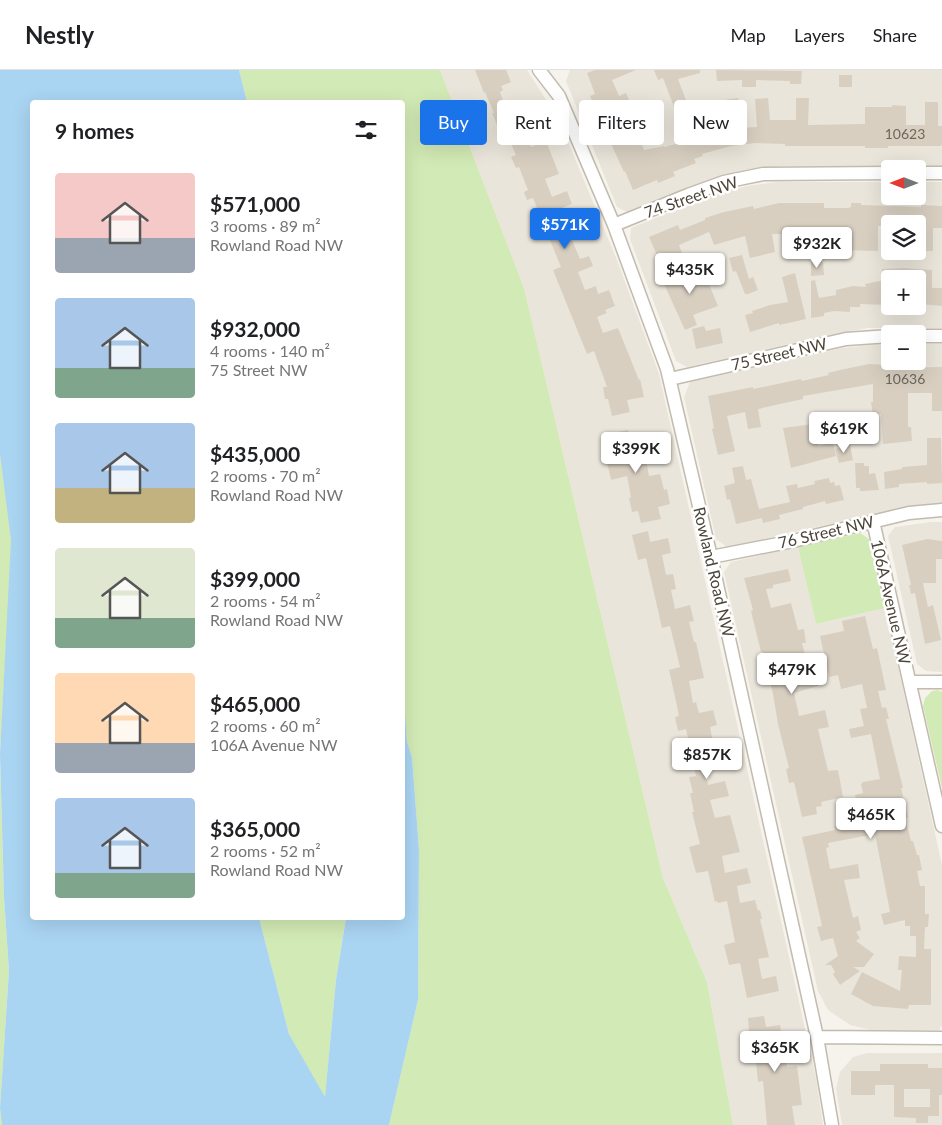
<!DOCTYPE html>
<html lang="en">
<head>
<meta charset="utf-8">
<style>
  :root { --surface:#fff; --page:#f6f6f6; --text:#202124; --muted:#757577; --line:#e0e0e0; --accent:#1a73e8 }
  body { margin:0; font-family:Lato,sans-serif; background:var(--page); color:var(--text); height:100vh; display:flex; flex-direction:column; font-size:19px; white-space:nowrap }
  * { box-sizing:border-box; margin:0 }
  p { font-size:16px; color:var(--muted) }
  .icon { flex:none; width:28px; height:28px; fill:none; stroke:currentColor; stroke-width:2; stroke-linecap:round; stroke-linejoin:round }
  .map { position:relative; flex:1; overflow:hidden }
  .panel { position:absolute; left:30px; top:30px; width:375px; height:820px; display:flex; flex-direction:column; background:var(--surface); border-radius:5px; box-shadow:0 5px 20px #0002 }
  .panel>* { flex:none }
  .banner { position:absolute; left:420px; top:30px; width:446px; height:45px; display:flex; gap:10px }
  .needle { width:32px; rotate:270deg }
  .fabs { position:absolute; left:881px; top:90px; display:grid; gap:10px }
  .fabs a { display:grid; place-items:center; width:45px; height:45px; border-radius:5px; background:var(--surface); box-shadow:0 5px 20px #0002; font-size:25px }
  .price { position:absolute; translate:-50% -42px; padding:0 11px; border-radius:5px; background:#fff; color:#222; font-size:16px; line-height:32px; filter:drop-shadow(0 1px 2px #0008) }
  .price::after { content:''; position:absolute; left:50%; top:30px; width:15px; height:11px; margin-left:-8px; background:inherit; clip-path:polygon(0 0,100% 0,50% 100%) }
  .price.current { background:var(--accent); color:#fff }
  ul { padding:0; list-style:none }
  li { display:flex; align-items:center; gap:15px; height:125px; padding:0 25px }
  li span { display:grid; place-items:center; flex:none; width:140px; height:100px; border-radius:5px; color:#555 }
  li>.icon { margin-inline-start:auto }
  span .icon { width:60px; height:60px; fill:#fffc; stroke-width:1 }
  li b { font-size:21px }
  h2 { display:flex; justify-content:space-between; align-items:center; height:60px; padding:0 25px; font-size:21px }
  .chip { padding:0 18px; border-radius:5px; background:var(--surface); box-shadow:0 5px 20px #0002; font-size:18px; line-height:45px }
  .chip.current { background:var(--accent); color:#fff }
  header { display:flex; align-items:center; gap:30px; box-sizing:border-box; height:70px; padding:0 25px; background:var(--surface); border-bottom:1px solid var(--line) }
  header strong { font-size:24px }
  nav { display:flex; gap:28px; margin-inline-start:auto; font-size:18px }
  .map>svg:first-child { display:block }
  .residential { fill:#eae5da; fill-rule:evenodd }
  .green { fill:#d2eab5 }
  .water { fill:#a9d4f2 }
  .building { fill:#d8cfc1; fill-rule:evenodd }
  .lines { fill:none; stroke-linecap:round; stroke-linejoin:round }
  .minor-casing { stroke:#c2bbae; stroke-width:15 }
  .minor { stroke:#fff; stroke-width:12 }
  .labels { text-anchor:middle; stroke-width:5; stroke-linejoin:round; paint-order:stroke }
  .number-label { font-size:14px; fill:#6e675b }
  .street-label { font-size:16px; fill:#4b4439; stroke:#fff }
</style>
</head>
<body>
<header>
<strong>Nestly</strong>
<nav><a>Map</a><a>Layers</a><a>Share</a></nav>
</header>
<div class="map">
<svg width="942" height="1055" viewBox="0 0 942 1055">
  <rect width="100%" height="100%" fill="#f6f3ec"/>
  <!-- residential -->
  <path class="residential" d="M440,0H527L559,50L617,190L659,304L816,1008L823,1055H733L707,912L663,808L524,218Z
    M570,0H942V96H783L749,100L721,106L627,142L617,137L566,11Z
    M778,112H890V126H918V112H942V258H868L838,263L687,297L676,291L630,169L631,158L712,125L747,116ZM890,154H918V181H890ZM890,209H918V236H890Z
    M880,274H890V291H918V274H942V433L916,435L727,477L716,469L684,327L690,312L842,278Z
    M931,452H942V602L926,601L917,594L888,466L895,457Z
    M798,477L816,554L885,538L942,795V955L939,960H871L850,955L828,940L818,921L724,502L731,492Z
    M867,983H942V1055H842L836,1018L840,1002L853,987Z"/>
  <!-- green -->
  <path class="green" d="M239,0H440L524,218L663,808L707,912L733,1055H389L418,930L419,780L412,687L407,672L402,616V32H247Z
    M0,382L12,470L0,684Z
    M860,463L869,469L885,538L816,554L798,477Z
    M938,620L942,622V718L923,636L925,628L932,621Z
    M0,688L4,827L9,901L0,1038L2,1055H0Z
    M259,848H346L336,910L325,1028L289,964Z"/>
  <!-- water -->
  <path class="water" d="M0,0H239L247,32H32V848H259L289,964L325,1027L336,910L346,848H402L403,616L407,672L412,687L419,780L418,930L389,1055H2L0,1038L9,901L4,827L0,684L11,470L0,384Z"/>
  <!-- building -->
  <path class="building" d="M475,0H506L511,12L501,16L503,20L500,22L506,38L511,36L516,46L530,40L536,54L524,59L531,77L546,71L559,104L545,109L552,127L567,121L572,134L559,139L580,189L589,186L593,196L578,202L585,220L596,216L598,224L609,220L615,236L605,240L607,243L597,247L603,263L618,258L639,310L640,309L644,327L627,330L630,342L612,346L608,329H605L603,317H607L594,281L587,284L553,200L561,197L533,128L527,130L524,122L528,120L519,97L516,98L511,87L516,85L507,65L502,67L492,43H494L485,22L484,23Z
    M595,0H636L612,10L619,26L626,23L632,36L629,37L635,50L632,51L644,80L664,76V77L727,61L724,30L738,28L741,58L757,57L755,29L768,28L770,50H796V28H809L808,55L865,54V37H892V35L906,36V55H925V32H938V56H942V75L940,76H888V78H865V76H785V74L755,73L731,76L702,84L703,86L694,89L696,93L673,102L675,106L658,113L657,110L633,120L625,101L624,102L612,76L597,37L595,38L590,26L595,24L587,3Z
    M654,0H700V3L678,9L689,38L701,33L707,47L694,52L691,46L678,51L674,43L676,42L663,8L658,10Z
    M716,0L802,1L801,14H790V11L756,10V17H742V10L717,11Z
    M839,5H852V17H839Z
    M779,133H824V138H848L851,137V133H861V135L921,137V135L942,136V158H933V181H918V154H888V156H878V181L836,180L837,162H792V164H772L775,182L750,188L745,166L714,175L709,162L679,175L683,186L661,194L649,167L678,155L680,160L705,150V148L724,142L753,136L754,139Z
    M742,185L749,209L753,207L758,220L748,224H745L736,201L733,202L729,188Z
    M811,192H823L824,205L811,206Z
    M702,197L718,236L693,245L697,255L685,260L664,214L668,213L666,206L689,200L690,202Z
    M904,198L932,200V218H942V236L920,234L919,209H883L882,199Z
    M795,203L806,249L779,255V253L750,262L745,245L753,243L752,241L770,235L788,232L782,207Z
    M889,209V235L860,234V237H850V242L834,241L824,243V246L811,248V211L815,210L819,228L836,225V220L853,216L866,217L865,214Z
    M704,256L706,261L720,258L723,273L696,279L692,259Z
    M869,294L890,295V298L942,297V341H932V323H908V357H911L912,371L883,374L881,344L873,345L871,332H873V314L803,326V329L758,339L761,357L748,359L745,342L727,346L735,381L718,385L712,359L714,358L708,326L753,317V319L801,309L802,311L829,305L828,303L840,300Z
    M862,346L864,355L852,358L850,348Z
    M813,354L818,376L833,373L836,386L791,398L783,358Z
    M628,360L631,372L647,368L650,383L645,384L649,406L660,404L664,420L667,419L670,434L658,437L661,449L641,453L638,441L632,442L629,428L631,427L627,406L611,410L602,370L609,369L608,364Z
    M927,368H941L942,413L927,414V412L899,414V417L885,419L884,402L902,399V397L927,395Z
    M850,375L853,390L839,393L835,379Z
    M855,393H864V396H869V404L875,403L879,420L860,421V418H856Z
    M743,396L746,410L751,409L759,439L790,432L786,416L797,414L798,418L815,414L814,411L829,408L830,413L834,412L835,416L840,415L844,430L826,434L825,431L803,437V439L779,445L780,449L763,453L762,448L736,454L730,429L727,430L724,416L735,413L732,398Z
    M648,461L650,472L668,468L671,483L662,485L666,505L673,504L676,519L671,520L675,539L690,535L694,551L689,552L694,572H696L704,608L689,611L693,633L696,632L699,643L713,640L717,655L710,657L717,692L704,695L708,715L725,711L729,726L710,730L715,748L730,745L740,782L722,786L725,803L747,798L751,813L737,816L740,833L755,830L758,841L760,840L762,849H760L769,887L758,889L762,909L776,906L779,921L747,928L740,893L729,895L724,875L735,872L727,831L718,833L717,831L715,832L708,801L696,803L689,777L700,774L692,742H694L690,723H693L689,707L696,706L686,659L678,661L675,647L679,646L677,636L669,600L680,597L670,556L662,558L646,488L638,490L632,465Z
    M927,469L942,471V489H936V513H923L928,537L933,535L941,570L925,574L915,523L911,524L909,515H911L902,475Z
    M788,499L791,511L773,515V518L766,519L771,538L791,533L798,560L804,559L806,573H802L810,604L815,603L818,616L794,623L799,646L825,640L829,657L818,659L828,701L838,700L843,727L821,732L822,736L816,737L817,744L802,747L794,712L789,713L786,699L789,698L778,654L773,624L763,582H761L751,541L753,540L744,508Z
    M865,546L873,579L877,578L879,587L886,620L878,621L882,638L886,637L889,649H886L903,718H901L908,747L905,748L911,771H913L917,785H919L922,800L917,801L920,816H925V844H929L928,857H925L924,879H931V935H909L908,939L873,936L851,924L862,902L900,921L902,900H898L899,886L916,887V866H910V856H905V850L884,855L881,844L890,842L875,764L828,773L829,777L826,778L830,799L858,794L860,808L844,810L853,848L858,846L861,860L856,862L860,868L856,871L874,884L864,897H853L860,901L840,915L833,904L835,902L831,895H825L838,886L833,868L821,871L817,857L822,856L802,767L835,760L834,756L861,751L855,725L863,723L861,714L863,712L880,709L871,664L851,668L849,659L864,656L860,639L867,638L862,614L841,619L838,605L829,607L820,566L844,561L842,551Z
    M764,946L766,957L780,955L787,997L797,996L802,1035L792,1036L795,1055H767L763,1011L758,1012L754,972L750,973L748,948Z
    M880,994H928V998H942V1025H939V1046H928V1053H916V1048L894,1047V1015H875V1025H851V1001H880ZM904,1019H930V1037H904Z"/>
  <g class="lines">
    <!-- minor casing -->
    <g class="minor-casing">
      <path id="minor" d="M539,0L559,26L614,155L667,299L711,487L817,967L832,1055
        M918,103H942
        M614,155L688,125L724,112L763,104L890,103
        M918,266H942
        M670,309L846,269L890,266
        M873,451L942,756
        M711,487L793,471L909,443L942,440
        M910,612H942
        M817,967L942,968"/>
    </g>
    <!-- minor -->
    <use href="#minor" class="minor"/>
  </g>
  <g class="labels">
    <!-- number labels -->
    <g class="number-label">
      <text x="905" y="69">10623</text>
      <text x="905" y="314">10636</text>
    </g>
    <!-- street labels -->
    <g class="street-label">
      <text transform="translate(691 127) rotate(-19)" y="6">74 Street NW</text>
      <text transform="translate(779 284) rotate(-13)" y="6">75 Street NW</text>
      <text transform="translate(826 462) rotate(-13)" y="6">76 Street NW</text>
      <text transform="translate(714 502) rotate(77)" y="6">Rowland Road NW</text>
      <text transform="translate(891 532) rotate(77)" y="6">106A Avenue NW</text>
    </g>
  </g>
</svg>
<div class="fabs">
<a><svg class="needle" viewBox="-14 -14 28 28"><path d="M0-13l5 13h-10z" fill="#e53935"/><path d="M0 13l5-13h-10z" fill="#757577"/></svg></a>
<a><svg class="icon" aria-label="layers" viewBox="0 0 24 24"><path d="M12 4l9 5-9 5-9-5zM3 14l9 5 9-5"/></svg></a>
<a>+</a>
<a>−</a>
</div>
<b class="price current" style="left:565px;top:180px">$571K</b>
<b class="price" style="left:817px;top:199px">$932K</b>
<b class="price" style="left:690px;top:225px">$435K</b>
<b class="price" style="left:844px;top:384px">$619K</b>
<b class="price" style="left:636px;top:404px">$399K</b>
<b class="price" style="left:792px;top:625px">$479K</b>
<b class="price" style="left:707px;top:710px">$857K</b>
<b class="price" style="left:871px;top:770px">$465K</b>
<b class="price" style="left:775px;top:1003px">$365K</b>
<div class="banner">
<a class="chip current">Buy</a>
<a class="chip">Rent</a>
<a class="chip">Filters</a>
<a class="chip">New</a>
</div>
<section class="panel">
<h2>9 homes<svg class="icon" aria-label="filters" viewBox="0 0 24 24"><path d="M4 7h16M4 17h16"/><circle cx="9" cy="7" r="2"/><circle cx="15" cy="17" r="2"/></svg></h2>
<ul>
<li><span style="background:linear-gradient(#f6c9c9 65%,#9aa5b1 0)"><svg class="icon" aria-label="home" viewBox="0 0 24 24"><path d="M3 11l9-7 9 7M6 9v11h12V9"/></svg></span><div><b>$571,000</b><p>3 rooms · 89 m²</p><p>Rowland Road NW</p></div></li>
<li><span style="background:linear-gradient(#a9c7e8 70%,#7fa58c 0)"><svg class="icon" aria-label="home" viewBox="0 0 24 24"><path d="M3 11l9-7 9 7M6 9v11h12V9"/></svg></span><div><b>$932,000</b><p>4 rooms · 140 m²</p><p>75 Street NW</p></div></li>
<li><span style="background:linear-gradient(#a9c7e8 65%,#c2b280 0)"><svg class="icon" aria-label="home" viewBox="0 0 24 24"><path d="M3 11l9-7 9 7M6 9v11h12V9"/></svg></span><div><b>$435,000</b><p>2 rooms · 70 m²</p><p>Rowland Road NW</p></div></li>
<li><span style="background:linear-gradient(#dfe7d0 70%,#7fa58c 0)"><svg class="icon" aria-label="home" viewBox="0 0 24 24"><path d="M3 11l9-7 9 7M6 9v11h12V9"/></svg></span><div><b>$399,000</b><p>2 rooms · 54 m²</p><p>Rowland Road NW</p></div></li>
<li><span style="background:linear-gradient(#ffd9b3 70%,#9aa5b1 0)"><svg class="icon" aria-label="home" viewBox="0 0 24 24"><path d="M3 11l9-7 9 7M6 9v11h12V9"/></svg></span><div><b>$465,000</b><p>2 rooms · 60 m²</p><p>106A Avenue NW</p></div></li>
<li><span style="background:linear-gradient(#a9c7e8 75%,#7fa58c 0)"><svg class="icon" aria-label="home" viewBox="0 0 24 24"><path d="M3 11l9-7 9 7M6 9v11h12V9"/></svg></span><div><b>$365,000</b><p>2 rooms · 52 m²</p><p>Rowland Road NW</p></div></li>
</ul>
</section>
</div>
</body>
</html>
